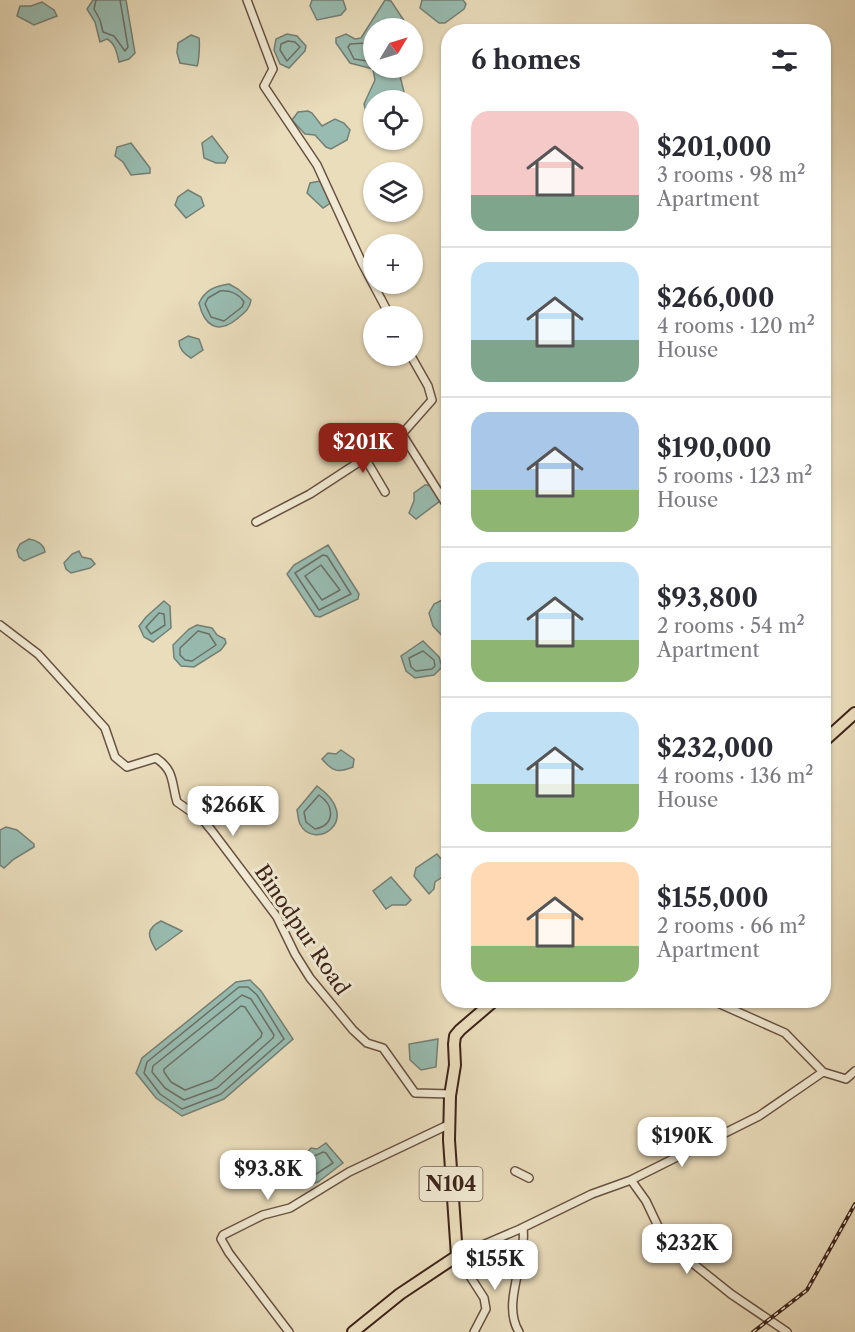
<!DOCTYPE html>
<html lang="en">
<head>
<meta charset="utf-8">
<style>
  :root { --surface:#fff; --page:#f7f7f7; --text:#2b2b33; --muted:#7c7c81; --line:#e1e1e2; --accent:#8f2418 }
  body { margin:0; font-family:"Libre Caslon Text",serif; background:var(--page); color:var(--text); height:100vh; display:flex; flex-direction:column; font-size:22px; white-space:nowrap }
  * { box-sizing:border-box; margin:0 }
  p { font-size:20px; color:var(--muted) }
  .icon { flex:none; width:33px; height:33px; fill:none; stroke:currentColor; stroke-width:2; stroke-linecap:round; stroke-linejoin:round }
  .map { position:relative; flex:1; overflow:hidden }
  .panel { position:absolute; left:441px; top:24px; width:390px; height:984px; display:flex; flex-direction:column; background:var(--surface); border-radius:24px; box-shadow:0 2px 4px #0004 }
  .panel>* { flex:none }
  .needle { width:39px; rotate:52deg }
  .fabs { position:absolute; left:363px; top:18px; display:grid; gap:12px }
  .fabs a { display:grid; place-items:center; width:60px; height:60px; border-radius:50%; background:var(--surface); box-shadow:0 2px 4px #0004; font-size:30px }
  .price { position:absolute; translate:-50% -51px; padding:0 14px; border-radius:12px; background:#fff; color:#222; font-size:20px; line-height:39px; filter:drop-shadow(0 2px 3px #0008) }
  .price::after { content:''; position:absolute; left:50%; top:36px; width:18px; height:14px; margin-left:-9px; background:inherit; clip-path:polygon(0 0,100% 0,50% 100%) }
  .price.current { background:var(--accent); color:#fff }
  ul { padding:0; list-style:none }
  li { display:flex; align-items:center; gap:18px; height:150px; padding:0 30px }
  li+li { border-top:2px solid var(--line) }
  li span { display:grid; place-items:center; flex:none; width:168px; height:120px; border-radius:18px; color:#555 }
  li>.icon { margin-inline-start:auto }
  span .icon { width:72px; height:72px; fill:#fffc; stroke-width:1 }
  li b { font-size:26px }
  h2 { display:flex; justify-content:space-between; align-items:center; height:72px; padding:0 30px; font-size:26px }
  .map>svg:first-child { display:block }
  .water { fill:#98bcb1; stroke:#747f75; stroke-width:1.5 }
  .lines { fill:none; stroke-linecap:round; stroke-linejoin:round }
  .shore { stroke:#6a7066; stroke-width:1.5 }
  .minor-casing { stroke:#685242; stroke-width:10 }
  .trunk-casing { stroke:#3d241a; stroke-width:14 }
  .minor { stroke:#f1e9d3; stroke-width:7 }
  .trunk { stroke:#eaddbc; stroke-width:10 }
  .rail-casing { stroke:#3d241a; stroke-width:4 }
  .rail { stroke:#f1e9d3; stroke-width:1.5; stroke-dasharray:4.5; stroke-linecap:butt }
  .labels { text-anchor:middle; stroke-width:6; stroke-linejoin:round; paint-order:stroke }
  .shield { fill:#f1e9d3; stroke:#735f52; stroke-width:1.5 }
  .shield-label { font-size:20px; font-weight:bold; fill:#3d241a }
  .street-label { font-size:21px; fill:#3d241a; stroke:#f1e9d3 }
</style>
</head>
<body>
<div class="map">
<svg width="855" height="1332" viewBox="0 0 855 1332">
  <rect width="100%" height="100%" fill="#eaddbc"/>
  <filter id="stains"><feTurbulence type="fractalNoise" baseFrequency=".00333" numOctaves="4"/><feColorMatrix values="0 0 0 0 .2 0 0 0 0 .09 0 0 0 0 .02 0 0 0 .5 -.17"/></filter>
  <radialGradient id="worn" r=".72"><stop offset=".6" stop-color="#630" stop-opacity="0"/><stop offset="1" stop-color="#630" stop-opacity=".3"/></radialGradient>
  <!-- water -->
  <path class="water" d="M93,0H126L135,53L129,59L119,62C117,53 115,43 107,39L100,42L95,22L87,9Z
    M312,0H343L346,9L341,15L317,20L310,6Z
    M385,0L391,1L409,28H374V68H398L405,96L400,100H374L372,117L367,115L364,104L375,80L373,69L350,63L336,43V38L346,34L355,39L361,38Z
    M422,0H463L466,4L464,9L445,23H439L420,8Z
    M42,2L54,10L57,16L34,25L17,16L20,6H31Z
    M287,34L297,36L306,46L305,51L289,68L280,64L274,50L276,39Z
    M191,35L199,38C200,43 199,62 197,66L180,63L177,53L178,43Z
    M308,111L312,113L322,126L335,119L344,123L350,130L347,140L331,149L326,147L315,135L305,134L292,120L298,112Z
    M212,136L228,157L225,163H216L204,158L202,143Z
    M131,143L150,168V173L131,175L123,162L115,156L117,147Z
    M320,181L332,202L323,208L307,193L310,183Z
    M188,190L201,197L204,206L186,218L175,205L178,197Z
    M229,284L238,289L251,300C250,309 244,313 237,319C217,335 204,325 199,303C205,290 215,286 229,284Z
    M188,336L199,339L203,350L191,358C184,354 179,349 179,341Z
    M425,485C433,484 440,494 440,501L416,519L409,513L414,501V493Z
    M29,539C36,540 44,544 45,552L24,561L19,557L17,550L20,544Z
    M328,545L359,594L358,599L320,617L315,616L287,574L294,565Z
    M79,551L82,557L91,559L95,564L90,568L71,573L66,569L64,563L72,554Z
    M448,597V642L433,626L429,613L434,604Z
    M164,601L170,606L171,628L153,642L144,637L139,626L146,617Z
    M197,625L212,628L217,635L225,639L226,643L221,650L194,667L181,666L174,658L173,645L189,629Z
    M423,641L439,657L442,667L434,675L415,678L406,671L401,656Z
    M341,750L354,759L353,767C338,773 333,772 322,759L328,753L336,754Z
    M317,786C365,820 314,852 300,824C298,820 298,814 297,810Z
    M6,827L17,830L34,844V847L14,859L4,868L0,865V830Z
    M437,854L448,867V878H441L435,882L434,889L429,894L414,876L416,868Z
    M391,877L411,900L406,905H392L386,909L373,891Z
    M161,921L182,931L156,950C148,937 145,929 161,921Z
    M250,980L261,991L293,1039L224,1099L182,1116L156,1098L136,1073L142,1058L236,982Z
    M438,1039L436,1067L421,1070L410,1060L409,1044Z
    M326,1143L343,1163L318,1182L312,1184L299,1171L301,1159L311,1148L317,1149Z"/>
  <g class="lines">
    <!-- shore -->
    <path class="shore" d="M96,0L94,9L100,20L103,32L114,36L125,51L128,47L120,0
      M374,29L365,43L350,44L348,47L354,59L374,62
      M288,41L295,42L300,47L287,61L280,50L281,44Z
      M220,291C230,290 239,294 244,302L242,307L224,321L211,317L205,304L208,298Z
      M323,555L327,556L351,594L319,610L295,573Z
      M321,565L340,590L322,600L305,576Z
      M159,613L164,614L165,625L151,634L146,627Z
      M198,631L209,634L216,645L192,661L185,660L180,655V648Z
      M423,651L434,660L435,666L432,669L416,671L411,667L409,658Z
      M319,795C335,806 335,825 315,829L306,822L304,812Z
      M239,987H248L257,995L284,1039L221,1094L182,1109L160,1094L144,1073L147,1062Z
      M242,995L251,999L274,1035L273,1038L217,1088L184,1100L165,1088L152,1072L153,1066Z
      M241,1006L245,1007L262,1033L261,1037L212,1080L185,1090L171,1082L164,1072V1069Z
      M323,1152L326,1153L333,1163L313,1176L306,1169C306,1155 313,1158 323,1152Z"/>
    <!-- minor casing -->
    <g class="minor-casing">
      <path id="minor" d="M247,0L273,69L264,86L317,165L362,263L390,316
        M402,434L448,507
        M365,458L385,492
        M256,522L310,494L402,434L432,400L428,386L411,356
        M0,625L38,654L105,728L115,757L127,767L156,758C175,771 171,782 177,802L203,820L212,831L277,917L295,954L310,978L353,1030L367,1043L383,1048L415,1093L451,1094
        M711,1000L785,1033L823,1072
        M823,1072L846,1079L855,1071
        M515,1171L529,1178
        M631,1180L646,1201L665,1241L731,1294L787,1332
        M289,1332L229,1253L221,1239L223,1235L263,1215L290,1208L349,1172L450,1124
        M474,1332L486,1309L484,1298L457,1256L520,1229L592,1194L631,1180L759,1116L823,1072
        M519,1332C501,1303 527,1262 523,1228"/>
    </g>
    <!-- trunk casing -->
    <g class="trunk-casing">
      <path id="trunk" d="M824,741L855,713
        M353,1332L400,1294L457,1256L449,1140L450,1096L455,1065L454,1044L455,1036L460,1030L495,1000"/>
    </g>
    <!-- minor -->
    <use href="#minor" class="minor"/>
    <!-- trunk -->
    <use href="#trunk" class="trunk"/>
    <!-- rail casing -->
    <g class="rail-casing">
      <path id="rail" d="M753,1332L807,1290L855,1204"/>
    </g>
    <!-- rail -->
    <use href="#rail" class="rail"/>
  </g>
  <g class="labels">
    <!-- shield labels -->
    <rect class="shield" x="419.5" y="1167" width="63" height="34" rx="4.5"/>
    <g class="shield-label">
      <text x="451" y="1191">N104</text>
    </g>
    <!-- street labels -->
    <g class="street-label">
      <text transform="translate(302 930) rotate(56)" y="7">Binodpur Road</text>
    </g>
  </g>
  <rect width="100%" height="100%" filter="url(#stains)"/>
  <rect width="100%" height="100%" fill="url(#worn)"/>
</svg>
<div class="fabs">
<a><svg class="needle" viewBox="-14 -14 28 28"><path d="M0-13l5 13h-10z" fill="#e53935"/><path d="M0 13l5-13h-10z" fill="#7c7c81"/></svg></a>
<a><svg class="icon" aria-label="locate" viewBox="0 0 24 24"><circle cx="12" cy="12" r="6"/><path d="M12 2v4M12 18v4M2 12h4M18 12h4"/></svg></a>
<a><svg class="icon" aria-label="layers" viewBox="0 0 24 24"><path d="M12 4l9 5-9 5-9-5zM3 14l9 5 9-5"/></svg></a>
<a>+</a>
<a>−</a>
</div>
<b class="price current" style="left:363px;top:474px">$201K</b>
<b class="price" style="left:233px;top:837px">$266K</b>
<b class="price" style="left:682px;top:1168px">$190K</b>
<b class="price" style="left:268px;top:1201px">$93.8K</b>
<b class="price" style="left:687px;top:1275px">$232K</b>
<b class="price" style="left:495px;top:1291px">$155K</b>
<section class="panel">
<h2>6 homes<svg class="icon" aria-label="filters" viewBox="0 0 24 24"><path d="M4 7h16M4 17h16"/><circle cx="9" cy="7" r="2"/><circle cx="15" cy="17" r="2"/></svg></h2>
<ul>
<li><span style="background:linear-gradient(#f6c9c9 70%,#7fa58c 0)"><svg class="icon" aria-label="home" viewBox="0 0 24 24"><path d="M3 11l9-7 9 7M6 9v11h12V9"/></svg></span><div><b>$201,000</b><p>3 rooms · 98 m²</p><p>Apartment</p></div></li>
<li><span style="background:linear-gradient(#bfe0f5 65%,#7fa58c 0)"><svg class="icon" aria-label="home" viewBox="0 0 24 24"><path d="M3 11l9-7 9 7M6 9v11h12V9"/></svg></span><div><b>$266,000</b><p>4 rooms · 120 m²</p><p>House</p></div></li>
<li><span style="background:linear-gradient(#a9c7e8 65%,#8fb573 0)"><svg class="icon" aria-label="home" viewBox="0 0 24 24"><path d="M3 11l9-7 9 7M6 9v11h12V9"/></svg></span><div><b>$190,000</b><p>5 rooms · 123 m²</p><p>House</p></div></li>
<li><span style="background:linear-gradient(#bfe0f5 65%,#8fb573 0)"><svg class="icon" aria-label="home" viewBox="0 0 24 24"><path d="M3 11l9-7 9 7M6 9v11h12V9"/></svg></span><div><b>$93,800</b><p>2 rooms · 54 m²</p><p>Apartment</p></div></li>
<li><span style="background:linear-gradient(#bfe0f5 60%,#8fb573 0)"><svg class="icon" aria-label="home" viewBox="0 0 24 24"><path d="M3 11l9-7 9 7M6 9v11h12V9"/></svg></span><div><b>$232,000</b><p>4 rooms · 136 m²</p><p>House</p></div></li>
<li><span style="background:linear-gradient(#ffd9b3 70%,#8fb573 0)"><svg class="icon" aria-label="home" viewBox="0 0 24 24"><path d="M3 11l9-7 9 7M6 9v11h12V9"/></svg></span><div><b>$155,000</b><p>2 rooms · 66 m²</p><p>Apartment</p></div></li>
</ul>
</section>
</div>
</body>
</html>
